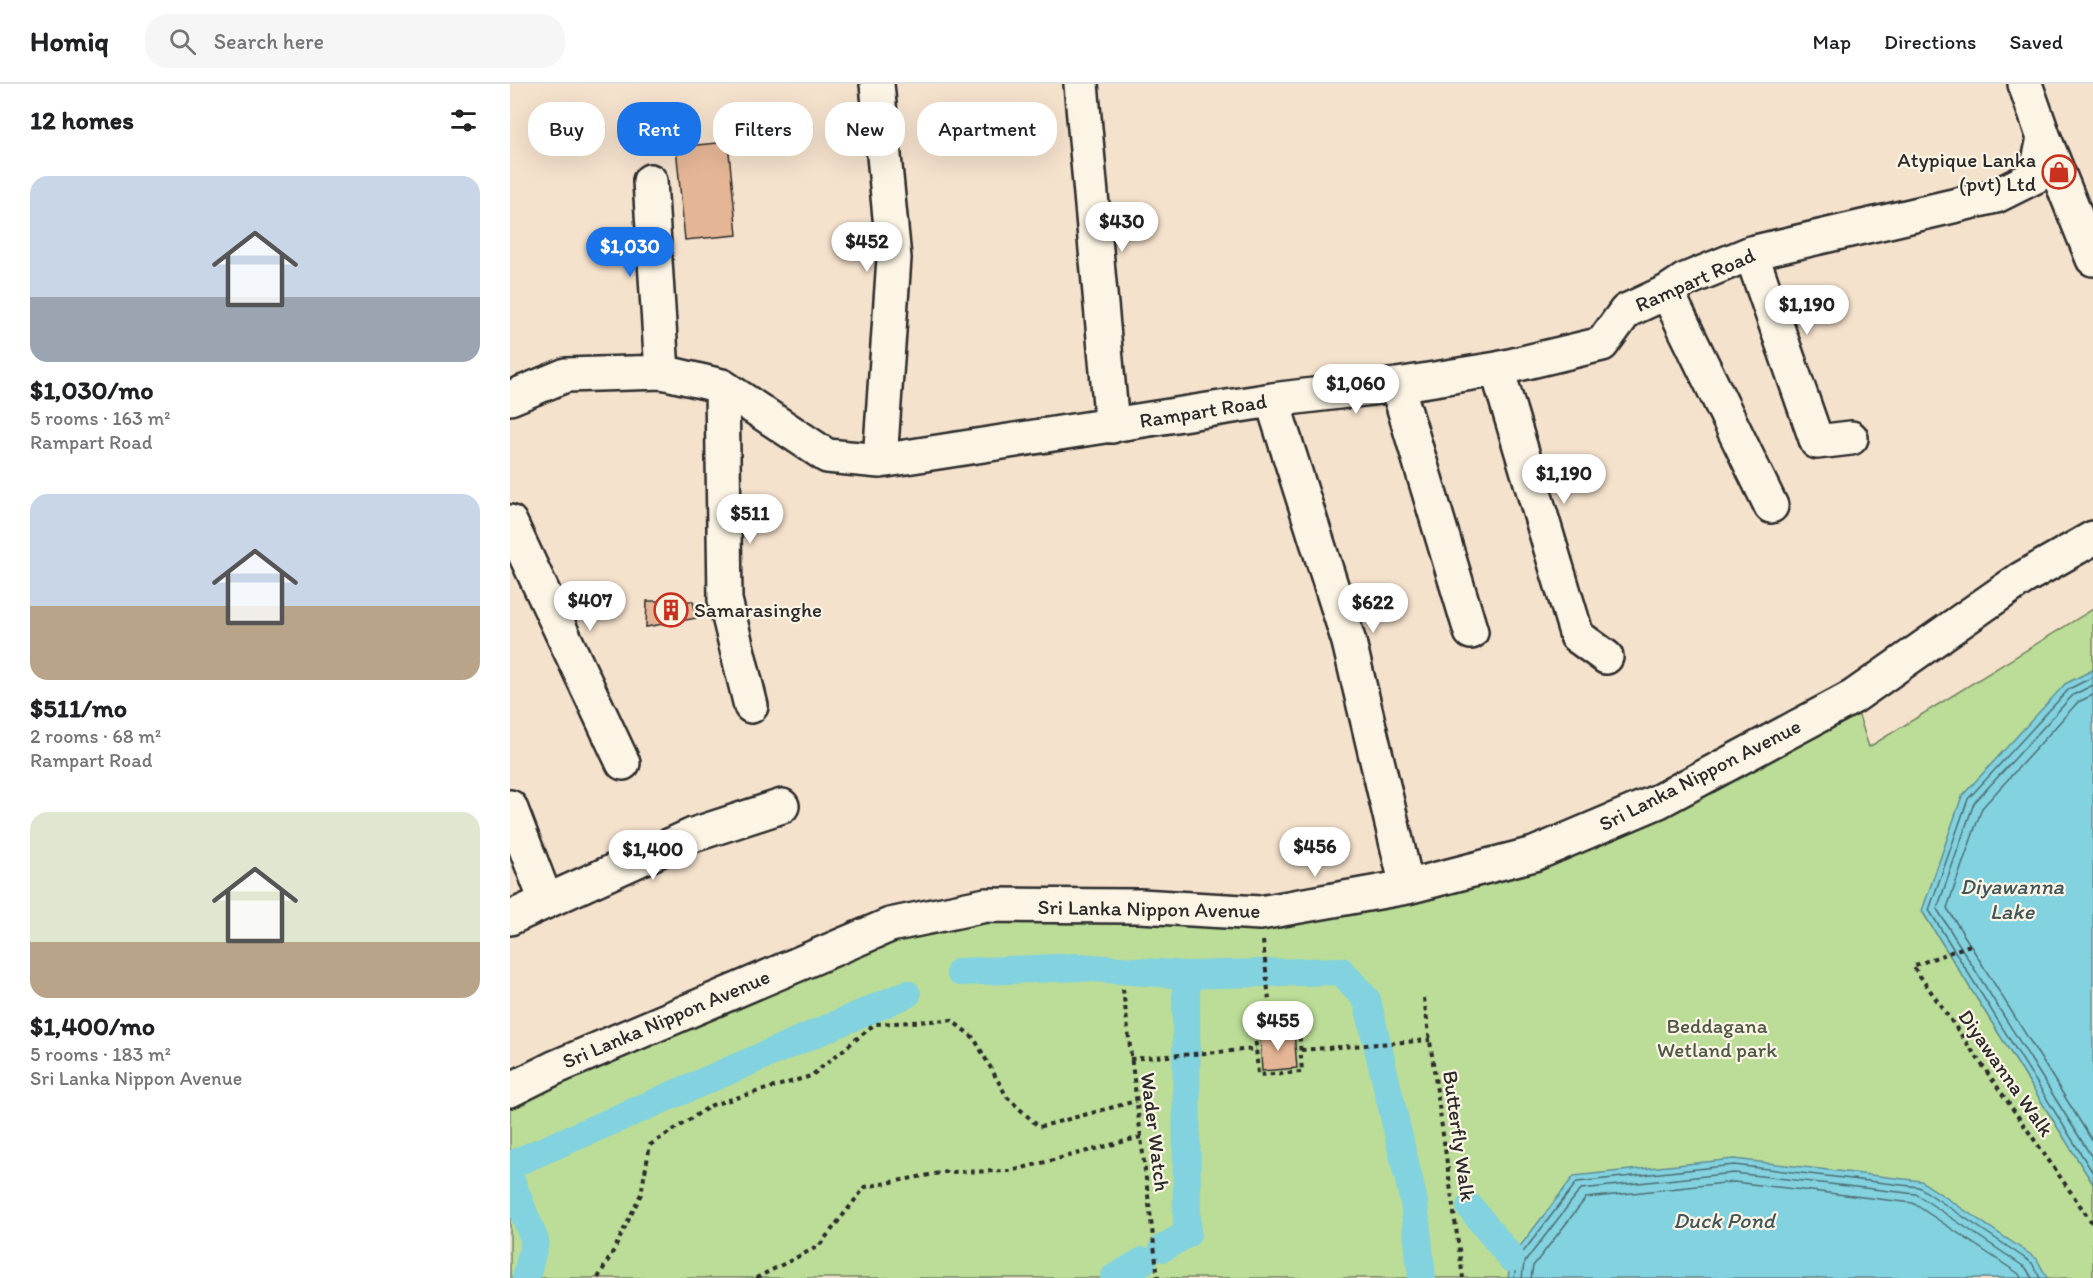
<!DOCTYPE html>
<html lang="en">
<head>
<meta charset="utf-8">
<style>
  :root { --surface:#fff; --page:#f6f6f6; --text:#202124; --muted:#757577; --line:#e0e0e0; --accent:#1a73e8 }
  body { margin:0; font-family:Itim,sans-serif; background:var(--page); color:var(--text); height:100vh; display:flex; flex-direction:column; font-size:22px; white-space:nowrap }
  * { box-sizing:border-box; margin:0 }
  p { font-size:20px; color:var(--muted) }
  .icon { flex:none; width:33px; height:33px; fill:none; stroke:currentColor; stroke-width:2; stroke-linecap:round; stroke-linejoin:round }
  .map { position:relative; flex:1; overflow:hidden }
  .panel { display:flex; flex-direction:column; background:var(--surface); width:510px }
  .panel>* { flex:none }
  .hud { position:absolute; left:18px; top:18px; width:570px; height:54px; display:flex; gap:12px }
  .price { position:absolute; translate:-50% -51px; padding:0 14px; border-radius:21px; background:#fff; color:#222; font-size:20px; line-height:39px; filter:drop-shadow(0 2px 3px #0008) }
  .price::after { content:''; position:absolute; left:50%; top:36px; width:18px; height:14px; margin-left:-9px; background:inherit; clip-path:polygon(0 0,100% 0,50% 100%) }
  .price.active { background:var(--accent); color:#fff }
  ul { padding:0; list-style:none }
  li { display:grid; align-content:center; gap:12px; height:318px; padding:0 30px }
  li span { display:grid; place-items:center; height:186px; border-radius:18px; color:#555 }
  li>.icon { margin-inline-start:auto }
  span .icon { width:108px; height:108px; fill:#fffc; stroke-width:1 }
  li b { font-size:26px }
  h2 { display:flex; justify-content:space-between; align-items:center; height:72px; padding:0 30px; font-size:26px }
  .tag { padding:0 21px; border-radius:24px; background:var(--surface); box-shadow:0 6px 24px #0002; font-size:21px; line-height:54px }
  .tag.active { background:var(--accent); color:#fff }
  header { display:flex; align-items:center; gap:36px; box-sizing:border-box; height:84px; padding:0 30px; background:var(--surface); border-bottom:2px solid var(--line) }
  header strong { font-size:28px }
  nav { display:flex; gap:33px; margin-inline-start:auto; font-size:21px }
  .search { width:420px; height:54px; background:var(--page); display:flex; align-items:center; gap:15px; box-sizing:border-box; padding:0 21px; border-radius:24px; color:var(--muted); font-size:22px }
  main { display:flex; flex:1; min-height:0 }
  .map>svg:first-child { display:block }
  .green { fill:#bbdd97; stroke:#738461; stroke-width:1.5 }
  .water { fill:#82d2df; stroke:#5f8f97; stroke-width:1.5 }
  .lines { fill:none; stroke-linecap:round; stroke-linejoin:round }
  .shore { stroke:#4e6e73; stroke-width:1.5 }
  .canal { stroke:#82d2df; stroke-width:28 }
  .building { fill:#e5b696; stroke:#2b2b2b; stroke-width:1.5 }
  .minor-casing { stroke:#2b2b2b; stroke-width:38 }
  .path { stroke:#2b2b2b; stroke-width:4; stroke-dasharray:4.5 4.5; stroke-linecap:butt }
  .minor { stroke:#fcf5e5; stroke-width:33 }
  .labels { text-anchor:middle; stroke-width:4.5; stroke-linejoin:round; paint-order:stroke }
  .poi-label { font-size:21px; fill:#2b2b2b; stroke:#fcf5e5; text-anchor:end }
  .street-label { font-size:21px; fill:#2b2b2b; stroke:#fcf5e5 }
  .park-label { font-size:21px; fill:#4f5846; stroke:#fcf5e5 }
  .water-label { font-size:22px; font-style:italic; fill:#415558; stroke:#fcf5e5 }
</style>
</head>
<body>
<header>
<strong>Homiq</strong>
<div class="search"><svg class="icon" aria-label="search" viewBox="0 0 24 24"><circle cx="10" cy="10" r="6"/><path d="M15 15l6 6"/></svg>Search here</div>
<nav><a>Map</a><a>Directions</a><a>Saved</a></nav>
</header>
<main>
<section class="panel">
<h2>12 homes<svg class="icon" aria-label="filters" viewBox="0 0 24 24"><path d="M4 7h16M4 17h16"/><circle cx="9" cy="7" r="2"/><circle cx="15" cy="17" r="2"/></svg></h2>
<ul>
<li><span style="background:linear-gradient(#c9d6e8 65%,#9aa5b1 0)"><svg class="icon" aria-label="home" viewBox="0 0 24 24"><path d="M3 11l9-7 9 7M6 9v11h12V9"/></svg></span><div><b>$1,030/mo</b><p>5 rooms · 163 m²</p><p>Rampart Road</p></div></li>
<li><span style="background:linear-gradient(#c9d6e8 60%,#b9a48a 0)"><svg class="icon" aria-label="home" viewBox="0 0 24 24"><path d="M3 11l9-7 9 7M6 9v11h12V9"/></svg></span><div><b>$511/mo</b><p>2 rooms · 68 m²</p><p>Rampart Road</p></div></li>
<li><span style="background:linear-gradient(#dfe7d0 70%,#b9a48a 0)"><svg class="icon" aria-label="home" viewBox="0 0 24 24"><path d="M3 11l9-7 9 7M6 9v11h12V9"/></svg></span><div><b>$1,400/mo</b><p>5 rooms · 183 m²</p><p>Sri Lanka Nippon Avenue</p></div></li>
</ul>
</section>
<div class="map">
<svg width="1583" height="1194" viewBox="0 0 1583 1194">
  <rect width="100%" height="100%" fill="#f5e2cd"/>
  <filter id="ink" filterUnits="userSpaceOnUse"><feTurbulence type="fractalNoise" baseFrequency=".0167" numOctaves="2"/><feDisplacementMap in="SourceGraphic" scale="12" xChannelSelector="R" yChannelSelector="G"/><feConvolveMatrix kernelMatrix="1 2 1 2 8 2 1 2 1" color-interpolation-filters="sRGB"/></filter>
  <g filter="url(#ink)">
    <!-- green -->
    <path class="green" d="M1583,525V586L1555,600L1412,827L1583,1100V1194H0V1006L44,984L476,821L750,829L1024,770L1343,613L1359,663Z"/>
    <!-- water -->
    <path class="water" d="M1583,586V1100L1412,827L1452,712L1555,600Z
      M1224,1075L1411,1097L1527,1175L1537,1194H998L1001,1174L1064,1092Z"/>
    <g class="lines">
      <!-- shore -->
      <path class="shore" d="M1583,593L1559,605L1458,715L1419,826L1583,1089
        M1583,601L1563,611L1464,719L1427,825L1583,1075
        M1583,611L1568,618L1472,724L1437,824L1583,1058
        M1004,1194L1007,1176L1067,1098L1224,1081L1409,1103L1522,1179L1530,1194
        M1012,1194L1014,1179L1071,1105L1224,1089L1406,1110L1516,1184L1522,1194
        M1021,1194L1023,1182L1076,1114L1224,1098L1403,1119L1509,1190L1511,1194"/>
      <!-- canal -->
      <path class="canal" d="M450,888L569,883L676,891L677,1150L653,1164
        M676,891L831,887L857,916L904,1118L912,1194
        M0,1081L397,910
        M0,1094L25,1157L16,1194
        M960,1123L1001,1174
        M604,1194L633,1177"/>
    </g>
    <!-- building -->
    <path class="building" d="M218,58L227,151L175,156L166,63Z
      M137,517H183L187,534L136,543Z
      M784,948L787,984L752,987L750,951Z"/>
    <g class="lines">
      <!-- minor casing -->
      <g class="minor-casing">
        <path id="minor" d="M367,0L384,174L370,377
          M571,0L602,342
          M1534,54L1583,175
          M140,97L152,288
          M1241,169L1307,358L1341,354
          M1157,208L1261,422
          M987,285L1067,552L1096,573
          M887,301L961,548
          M212,302L215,516L241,622
          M0,314L56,291L152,288L212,302L317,372L370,377L762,316L887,301L987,285L1092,260L1116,227L1157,208L1175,196L1241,169L1486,112L1526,92L1534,54L1515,0
          M762,316L839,558L897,803
          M0,438L113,679
          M0,723L36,817
          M0,834L183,751L272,722
          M0,1006L44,984L380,841L476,821L630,822L750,829L897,803L1024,770L1149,717L1343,613L1511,495L1583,454"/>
      </g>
      <!-- path -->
      <path class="path" d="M753,857L762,946
        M1460,861L1403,882L1583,1140
        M613,905L648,1194
        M914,914L953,1194
        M789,944L792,988L748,991L745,948Z
        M791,966L920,956
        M620,975L746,965
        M88,1194L105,1164L131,1110L140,1061L202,1021L301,992L365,940L441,936L464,954L497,1013L529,1043L626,1017
        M246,1194L309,1162L355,1103L435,1088L501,1087L631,1053"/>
      <!-- minor -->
      <use href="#minor" class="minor"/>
    </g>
  </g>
  <!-- icons -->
  <defs>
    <g id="shop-ring" transform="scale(1.725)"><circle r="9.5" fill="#fcf5e5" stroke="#c8321e" stroke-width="1.5"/><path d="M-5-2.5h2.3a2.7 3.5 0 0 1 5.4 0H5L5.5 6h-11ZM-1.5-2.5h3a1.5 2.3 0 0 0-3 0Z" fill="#c8321e"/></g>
    <g id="building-ring" transform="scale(1.725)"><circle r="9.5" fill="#fcf5e5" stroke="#c8321e" stroke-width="1.5"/><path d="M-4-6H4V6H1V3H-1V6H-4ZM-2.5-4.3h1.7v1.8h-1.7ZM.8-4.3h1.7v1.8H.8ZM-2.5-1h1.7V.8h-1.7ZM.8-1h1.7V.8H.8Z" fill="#c8321e"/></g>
  </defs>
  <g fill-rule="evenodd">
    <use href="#shop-ring" x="1549" y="88"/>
    <use href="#building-ring" x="161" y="526"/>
  </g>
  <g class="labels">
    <!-- poi labels -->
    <g class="poi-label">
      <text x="1526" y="83">Atypique Lanka<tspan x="1526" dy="24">(pvt) Ltd</tspan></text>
      <text x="184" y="533" text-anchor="start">Samarasinghe</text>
    </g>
    <!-- street labels -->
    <g class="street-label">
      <text transform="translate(1185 196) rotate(-24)" y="7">Rampart Road</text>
      <text transform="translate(693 327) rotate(-9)" y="7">Rampart Road</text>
      <text transform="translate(1190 691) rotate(-27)" y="7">Sri Lanka Nippon Avenue</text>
      <text transform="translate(639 825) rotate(1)" y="7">Sri Lanka Nippon Avenue</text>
      <text transform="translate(156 935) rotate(-23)" y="7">Sri Lanka Nippon Avenue</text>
      <text transform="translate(1496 989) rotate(55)" y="7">Diyawanna Walk</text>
      <text transform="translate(645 1048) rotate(83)" y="7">Wader Watch</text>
      <text transform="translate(949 1052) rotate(82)" y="7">Butterfly Walk</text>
    </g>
    <!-- park labels -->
    <g class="park-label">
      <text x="1207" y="949">Beddagana<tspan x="1207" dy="24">Wetland park</tspan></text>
    </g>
    <!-- water labels -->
    <g class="water-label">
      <text x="1502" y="810">Diyawanna<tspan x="1502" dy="25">Lake</tspan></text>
      <text x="1214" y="1144">Duck Pond</text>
    </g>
  </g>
</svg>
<b class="price" style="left:612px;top:169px">$430</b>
<b class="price" style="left:357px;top:189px">$452</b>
<b class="price active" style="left:120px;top:194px">$1,030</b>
<b class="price" style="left:1297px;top:252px">$1,190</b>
<b class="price" style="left:846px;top:331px">$1,060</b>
<b class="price" style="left:1054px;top:421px">$1,190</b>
<b class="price" style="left:240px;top:461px">$511</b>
<b class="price" style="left:80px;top:548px">$407</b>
<b class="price" style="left:863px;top:550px">$622</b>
<b class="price" style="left:805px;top:794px">$456</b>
<b class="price" style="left:143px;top:797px">$1,400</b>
<b class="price" style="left:768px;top:968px">$455</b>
<div class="hud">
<a class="tag">Buy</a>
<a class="tag active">Rent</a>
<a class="tag">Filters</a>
<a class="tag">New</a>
<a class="tag">Apartment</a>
</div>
</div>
</main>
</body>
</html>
